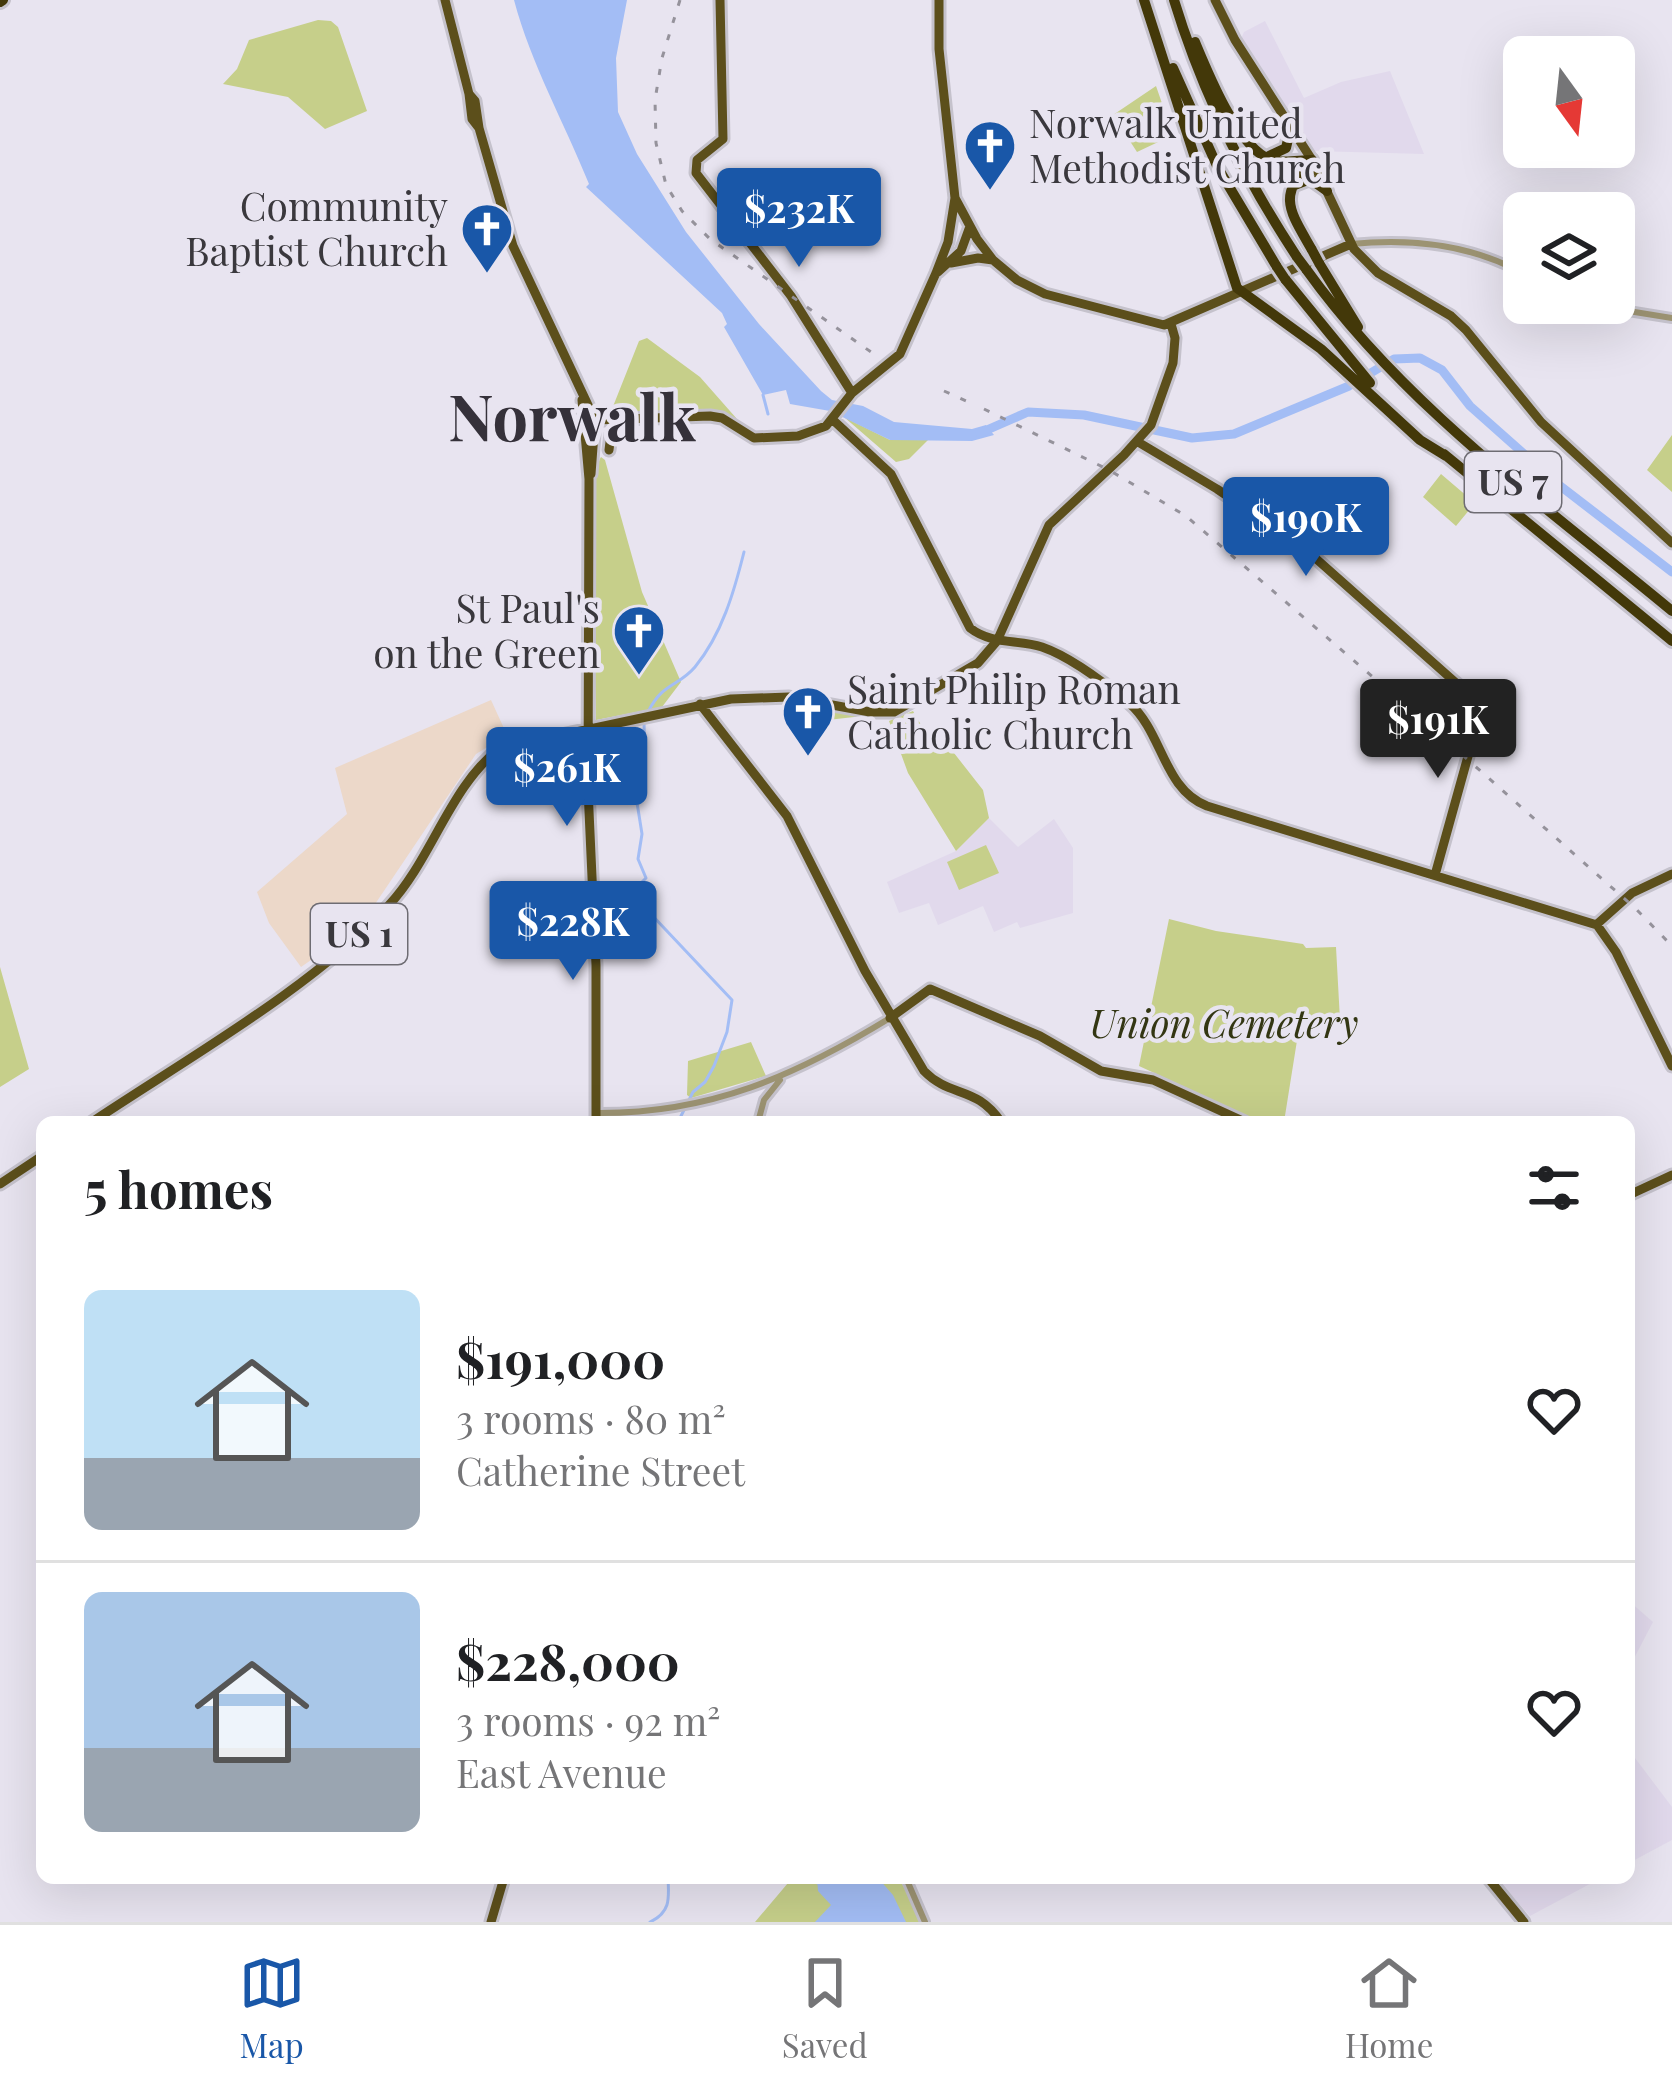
<!DOCTYPE html>
<html lang="en">
<head>
<meta charset="utf-8">
<style>
  :root { --surface:#fff; --page:#f6f6f6; --text:#202124; --muted:#757577; --line:#e0e0e0; --accent:#1957a8 }
  body { margin:0; font-family:"Playfair Display",serif; background:var(--page); color:var(--text); height:100vh; display:flex; flex-direction:column; font-size:45px; white-space:nowrap }
  * { box-sizing:border-box; margin:0 }
  p { font-size:39px; color:var(--muted) }
  .icon { flex:none; width:66px; height:66px; fill:none; stroke:currentColor; stroke-width:2; stroke-linecap:round; stroke-linejoin:round }
  .map { position:relative; flex:1; overflow:hidden }
  .panel { position:absolute; left:36px; top:1116px; width:1599px; height:768px; display:flex; flex-direction:column; background:var(--surface); border-radius:18px; box-shadow:0 12px 48px #0002 }
  .panel>* { flex:none }
  .needle { width:78px; rotate:165deg }
  .controls { position:absolute; left:1503px; top:36px; display:grid; gap:24px }
  .controls a { display:grid; place-items:center; width:132px; height:132px; border-radius:18px; background:var(--surface); box-shadow:0 12px 48px #0002; font-size:60px }
  .price { position:absolute; translate:-50% -102px; padding:0 27px; border-radius:12px; background:var(--accent); color:#fff; font-size:39px; line-height:78px; filter:drop-shadow(0 3px 6px #0008) }
  .price::after { content:''; position:absolute; left:50%; top:72px; width:36px; height:27px; margin-left:-18px; background:inherit; clip-path:polygon(0 0,100% 0,50% 100%) }
  .price.active { background:#222; color:#fff }
  ul { padding:0; list-style:none }
  li { display:flex; align-items:center; gap:36px; height:300px; padding:0 48px }
  li+li { border-top:3px solid var(--line) }
  li span { display:grid; place-items:center; flex:none; width:336px; height:240px; border-radius:18px; color:#555 }
  li>.icon { margin-inline-start:auto }
  span .icon { width:144px; height:144px; fill:#fffc; stroke-width:1 }
  li b { font-size:51px }
  h2 { display:flex; justify-content:space-between; align-items:center; height:144px; padding:0 48px; font-size:51px }
  .menu { display:flex; justify-content:space-around; align-items:center; height:168px; border-top:3px solid var(--line); background:var(--surface); font-size:33px; color:var(--muted) }
  .menu a { display:grid; justify-items:center; gap:6px }
  .menu .active { color:var(--accent) }
  .map>svg:first-child { display:block }
  .commercial { fill:#ecd8c9 }
  .built { fill:#e1d9ec }
  .green { fill:#c6cf8a }
  .water { fill:#a3bdf5 }
  .lines { fill:none; stroke-linecap:round; stroke-linejoin:round }
  .stream { stroke:#a3bdf5; stroke-width:3 }
  .river { stroke:#a3bdf5; stroke-width:9 }
  .minor-casing { stroke:#c5c2cc; stroke-width:12 }
  .major-casing { stroke:#c5c2cc; stroke-width:15 }
  .highway-casing { stroke:#c5c2cc; stroke-width:16 }
  .minor { stroke:#9c9372; stroke-width:6 }
  .major { stroke:#5c4f1b; stroke-width:9 }
  .highway { stroke:#433809; stroke-width:10 }
  .rail { stroke:#95929b; stroke-width:3; stroke-dasharray:6 12; stroke-linecap:butt }
  .highway-bridge-casing { stroke:#c5c2cc; stroke-width:16; stroke-linecap:butt }
  .highway-bridge { stroke:#433809; stroke-width:10 }
  .labels { text-anchor:middle; stroke-width:9; stroke-linejoin:round; paint-order:stroke }
  .shield { fill:#e8e4f0; stroke:#6e6c73; stroke-width:3 }
  .shield-label { font-size:36px; font-weight:bold; fill:#3a383d }
  .poi-label { font-size:39px; fill:#3a383d; stroke:#e8e4f0; text-anchor:start }
  .park-label { font-size:39px; font-style:italic; fill:#333613; stroke:#e8e4f0 }
  .town-label { font-size:63px; font-weight:bold; fill:#35313a; stroke:#e8e4f0 }
</style>
</head>
<body>
<div class="map">
<svg width="1672" height="1922" viewBox="0 0 1672 1922">
  <rect width="100%" height="100%" fill="#e8e4f0"/>
  <!-- commercial -->
  <path class="commercial" d="M491,700L507,735L476,754L361,925L301,967L269,923L257,892L347,814L335,768Z"/>
  <!-- built -->
  <path class="built" d="M1265,21L1304,98L1341,82L1390,71L1424,154L1314,151L1241,39L1244,32Z
    M989,818L1018,847L1054,819L1073,848V913L1020,928L1017,922L994,932L983,906L938,925L929,903L899,913L887,882L956,851Z
    M1629,1601L1653,1622L1629,1668Z
    M1629,1750L1672,1807V1840L1629,1863Z
    M1496,1878H1601L1530,1916Z"/>
  <!-- green -->
  <path class="green" d="M318,20L331,21L338,27L367,111L325,129L288,97L223,84L237,69L249,40Z
    M1156,86L1173,135L1137,152L1113,115Z
    M647,338L700,377L737,419L720,412L610,414L639,341Z
    M844,417L890,440L929,439L909,459L896,462Z
    M1672,435V492L1647,470Z
    M601,457L605,460L642,592L681,682L662,707L596,720C596,678 586,480 601,457Z
    M1441,474L1475,503L1456,526L1423,497Z
    M801,704L862,714L863,716L801,723Z
    M913,711L932,744L954,753L983,790L989,818L956,851L908,773L889,721Z
    M986,845L999,873L959,890L947,862Z
    M1169,919L1216,931L1303,944L1306,948L1336,947L1340,1020L1336,1026L1299,1028L1284,1122H1261L1139,1066Z
    M0,967L29,1069L0,1087Z
    M751,1042L766,1076L691,1098L687,1095L688,1061Z
    M799,1878H899L922,1922H755L788,1883Z"/>
  <!-- water -->
  <path class="water" d="M514,0H627L616,58L618,112L637,154L686,232L759,324L821,391L832,400L863,406L894,422L972,429L986,425L994,435L972,441L890,440L830,411L790,404L786,390L763,395L724,327L727,324L722,313L586,187L589,184C564,122 531,64 514,0Z
    M817,1878H878L893,1895L906,1922H815L831,1905L818,1891Z"/>
  <g class="lines">
    <!-- stream -->
    <path class="stream" d="M763,395L768,414
      M648,712C663,682 678,687 695,667C722,634 734,592 744,552
      M644,721L645,771L635,790L642,834L638,859L646,878L641,883V896L649,912L732,1000L727,1032L714,1066L705,1082L693,1092L678,1122
      M763,1878L773,1881L784,1878
      M797,1878L818,1883
      M650,1922C671,1912 669,1898 668,1878"/>
    <!-- river -->
    <path class="river" d="M980,433L1028,412L1084,415L1192,438L1234,434L1349,386L1394,359L1420,358L1442,370L1470,406L1559,485L1672,572"/>
    <!-- minor casing -->
    <g class="minor-casing">
      <path id="minor" d="M1351,244C1412,238 1471,244 1524,274
        M1579,303L1672,318
        M596,1113C710,1114 795,1076 890,1018
        M758,1122L764,1100L780,1080
        M906,1878L925,1922"/>
    </g>
    <!-- major casing -->
    <g class="major-casing">
      <path id="major" d="M445,0L469,94L472,119L479,128L513,246L595,420L591,474
        M720,0L723,139L697,160L696,173L791,296L852,393
        M939,0V49L955,198L977,239L993,260L1017,280L1045,294L1164,325L1351,244
        M1215,0L1235,40L1312,160L1354,249L1378,273L1451,316L1466,330L1541,422L1672,543
        M469,94L475,101L479,128
        M951,263L978,258L993,260
        M938,272L961,251L969,229
        M582,400L589,479L588,789L596,965V1122
        M595,420L710,416L722,418L754,438L798,436L826,426L852,393L900,354L936,273L948,242L955,198
        M833,420L891,474L970,628C992,645 1017,639 1042,647C1071,657 1106,684 1129,703C1163,732 1163,789 1207,806L1597,925L1616,952L1672,1066
        M1138,442L1217,489L1304,548L1482,706L1435,875
        M609,450L611,434L626,422
        M700,704L787,816L865,971L924,1071C950,1098 976,1085 1001,1122
        M1596,925L1632,893L1672,874
        M890,1018L930,989L1040,1036L1101,1071L1153,1080L1245,1122
        M92,1122C186,1059 314,987 389,905C432,859 450,786 500,748L731,699L789,697L870,712H894L978,663L997,641L1049,525L1124,455L1151,425L1173,363L1175,338L1171,324
        M0,1184L42,1156
        M1629,1195L1672,1175
        M1488,1878L1524,1922
        M491,1922L504,1878"/>
    </g>
    <!-- highway casing -->
    <g class="highway-casing">
      <path id="highway" d="M1144,0L1237,288L1321,349L1420,440L1446,456
        M1174,0C1202,92 1244,177 1297,257
        M0,2L3,0
        M1195,42C1208,73 1235,140 1265,157C1279,165 1297,160 1312,160
        M1173,68L1218,168L1277,267
        M1269,156L1286,148L1291,126
        M1312,160C1276,196 1290,211 1312,250
        M1292,186L1310,179L1327,191
        M1319,263L1358,327
        M1306,269C1405,407 1542,503 1672,611
        M1285,279L1370,383
        M1444,454L1672,641"/>
    </g>
    <!-- minor -->
    <use href="#minor" class="minor"/>
    <!-- major -->
    <use href="#major" class="major"/>
    <!-- highway -->
    <use href="#highway" class="highway"/>
    <!-- rail -->
    <path class="rail" d="M680,0L662,58L655,100L656,143L666,185L682,211L710,239L871,352
      M944,391L966,401
      M984,409L1109,470L1186,516L1431,727L1636,909L1672,946"/>
    <!-- highway-bridge casing -->
    <g class="highway-bridge-casing">
      <path id="highway-bridge" d="M1312,250L1319,263
        M1297,257L1306,269
        M1277,267L1285,279"/>
    </g>
    <!-- highway-bridge -->
    <use href="#highway-bridge" class="highway-bridge"/>
  </g>
  <!-- icons -->
  <defs>
    <g id="church-pin" transform="scale(2.7)"><path d="M0 17L-7.5 6A9.5 9.5 0 1 1 7.5 6Z" fill="#1957a8" stroke="#e8e4f0"/><path d="M-1.2-6h2.4v3.5h3.3v2.4h-3.3V6h-2.4V-.1h-3.3v-2.4h3.3Z" fill="#fff"/></g>
  </defs>
  <g fill-rule="evenodd">
    <use href="#church-pin" x="990" y="146"/>
    <use href="#church-pin" x="487" y="229"/>
    <use href="#church-pin" x="639" y="631"/>
    <use href="#church-pin" x="808" y="712"/>
  </g>
  <g class="labels">
    <!-- shield labels -->
    <g class="shield">
      <rect x="1465" y="452" width="96" height="60" rx="9"/>
      <rect x="311" y="904" width="96" height="60" rx="9"/>
    </g>
    <g class="shield-label">
      <text x="1513" y="495">US 7</text>
      <text x="359" y="947">US 1</text>
    </g>
    <!-- poi labels -->
    <g class="poi-label">
      <text x="1029" y="138">Norwalk United<tspan x="1029" dy="45">Methodist Church</tspan></text>
      <text x="448" y="221" text-anchor="end">Community<tspan x="448" dy="45">Baptist Church</tspan></text>
      <text x="600" y="623" text-anchor="end">St Paul's<tspan x="600" dy="45">on the Green</tspan></text>
      <text x="847" y="704">Saint Philip Roman<tspan x="847" dy="45">Catholic Church</tspan></text>
    </g>
    <!-- park labels -->
    <g class="park-label">
      <text x="1224" y="1038">Union Cemetery</text>
    </g>
    <!-- town labels -->
    <g class="town-label">
      <text x="572" y="441">Norwalk</text>
    </g>
  </g>
</svg>
<div class="controls">
<a><svg class="needle" viewBox="-14 -14 28 28"><path d="M0-13l5 13h-10z" fill="#e53935"/><path d="M0 13l5-13h-10z" fill="#757577"/></svg></a>
<a><svg class="icon" aria-label="layers" viewBox="0 0 24 24"><path d="M12 4l9 5-9 5-9-5zM3 14l9 5 9-5"/></svg></a>
</div>
<b class="price" style="left:799px;top:270px">$232K</b>
<b class="price" style="left:1306px;top:579px">$190K</b>
<b class="price active" style="left:1438px;top:781px">$191K</b>
<b class="price" style="left:567px;top:829px">$261K</b>
<b class="price" style="left:573px;top:983px">$228K</b>
<section class="panel">
<h2>5 homes<svg class="icon" aria-label="filters" viewBox="0 0 24 24"><path d="M4 7h16M4 17h16"/><circle cx="9" cy="7" r="2"/><circle cx="15" cy="17" r="2"/></svg></h2>
<ul>
<li><span style="background:linear-gradient(#bfe0f5 70%,#9aa5b1 0)"><svg class="icon" aria-label="home" viewBox="0 0 24 24"><path d="M3 11l9-7 9 7M6 9v11h12V9"/></svg></span><div><b>$191,000</b><p>3 rooms · 80 m²</p><p>Catherine Street</p></div><svg class="icon" aria-label="heart" viewBox="0 0 24 24"><path d="M12 20l-8-8c-3-5 5-10 8-4 3-6 11-1 8 4z"/></svg></li>
<li><span style="background:linear-gradient(#a9c7e8 65%,#9aa5b1 0)"><svg class="icon" aria-label="home" viewBox="0 0 24 24"><path d="M3 11l9-7 9 7M6 9v11h12V9"/></svg></span><div><b>$228,000</b><p>3 rooms · 92 m²</p><p>East Avenue</p></div><svg class="icon" aria-label="heart" viewBox="0 0 24 24"><path d="M12 20l-8-8c-3-5 5-10 8-4 3-6 11-1 8 4z"/></svg></li>
</ul>
</section>
</div>
<nav class="menu">
<a class="active"><svg class="icon" aria-label="map" viewBox="0 0 24 24"><path d="M3 6l6-2 6 2 6-2v14l-6 2-6-2-6 2zM9 4v14M15 6v14"/></svg>Map</a>
<a><svg class="icon" aria-label="saved" viewBox="0 0 24 24"><path d="M7 4h10v16l-5-4-5 4z"/></svg>Saved</a>
<a><svg class="icon" aria-label="home" viewBox="0 0 24 24"><path d="M3 11l9-7 9 7M6 9v11h12V9"/></svg>Home</a>
</nav>
</body>
</html>
